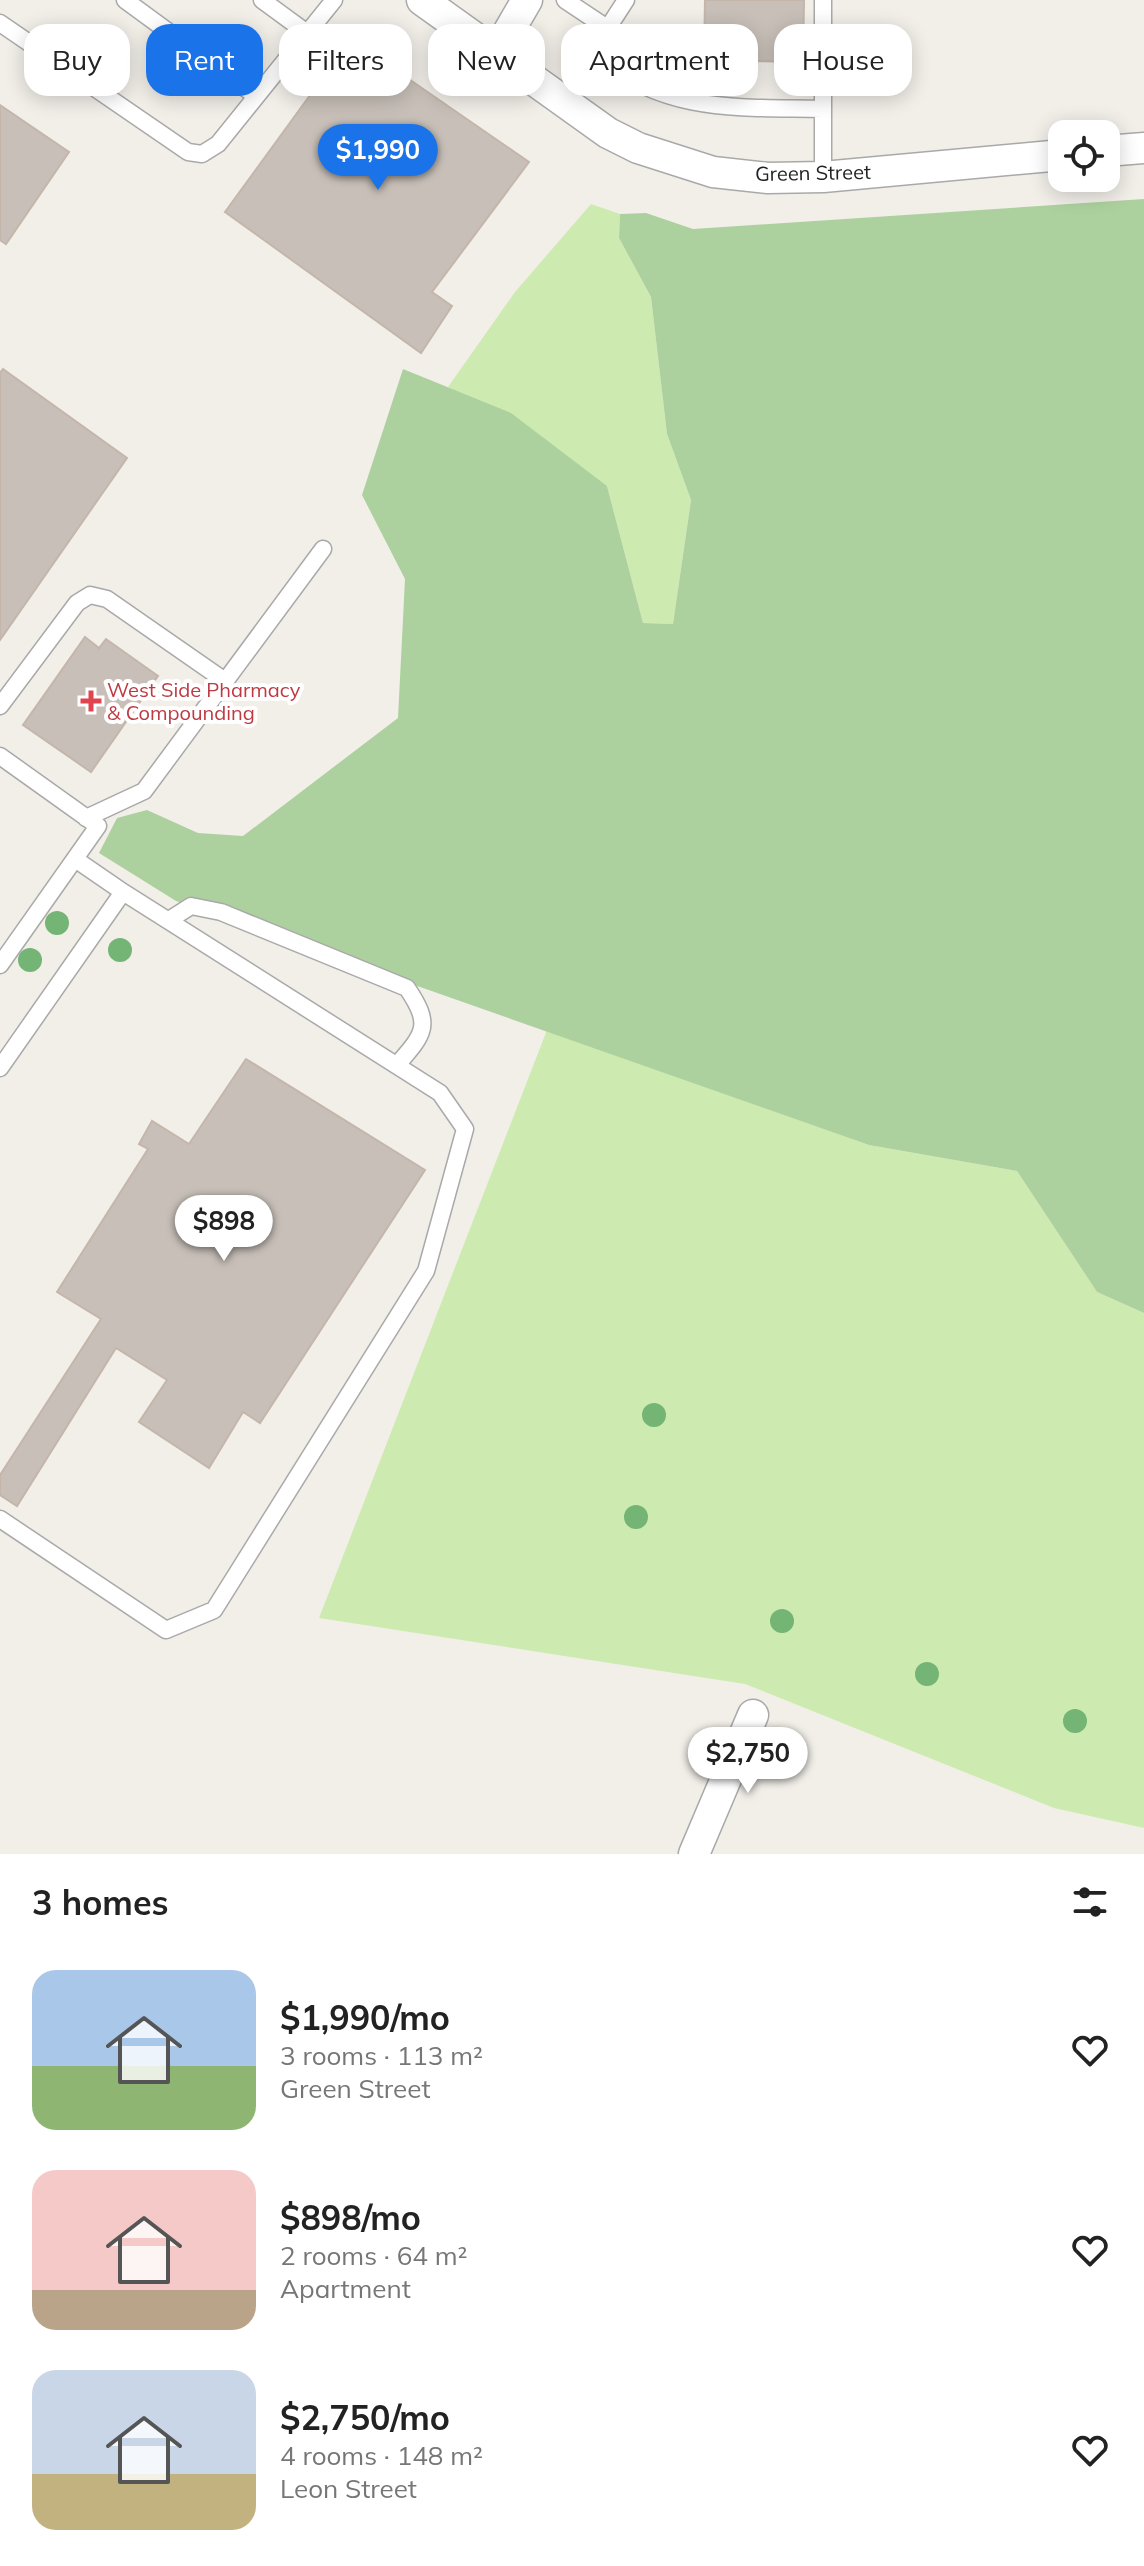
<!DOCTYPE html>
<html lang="en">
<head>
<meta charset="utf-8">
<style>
  :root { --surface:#fff; --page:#f2f2f2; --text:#222; --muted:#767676; --accent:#1a73e8 }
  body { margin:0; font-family:Mulish,sans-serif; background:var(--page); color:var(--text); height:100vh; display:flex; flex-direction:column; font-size:30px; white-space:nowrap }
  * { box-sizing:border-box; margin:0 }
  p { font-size:26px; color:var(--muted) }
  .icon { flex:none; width:44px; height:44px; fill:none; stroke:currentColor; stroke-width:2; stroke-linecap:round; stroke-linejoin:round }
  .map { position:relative; height:1854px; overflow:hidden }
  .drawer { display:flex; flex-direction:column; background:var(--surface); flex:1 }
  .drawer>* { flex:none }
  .guide { position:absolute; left:24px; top:24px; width:1096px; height:72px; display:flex; gap:16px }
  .controls { position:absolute; left:1048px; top:120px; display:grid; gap:16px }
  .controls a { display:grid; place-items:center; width:72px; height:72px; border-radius:16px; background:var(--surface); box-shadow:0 4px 20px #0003; font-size:40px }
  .price { position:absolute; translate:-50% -68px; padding:0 18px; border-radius:28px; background:#fff; color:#222; font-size:26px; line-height:52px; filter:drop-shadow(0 2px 4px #0008) }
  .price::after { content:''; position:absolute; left:50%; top:48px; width:24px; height:18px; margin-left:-12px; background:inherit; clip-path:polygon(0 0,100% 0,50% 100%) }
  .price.current { background:var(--accent); color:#fff }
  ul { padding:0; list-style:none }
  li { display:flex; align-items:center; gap:24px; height:200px; padding:0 32px }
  li span { display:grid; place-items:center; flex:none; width:224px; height:160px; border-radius:24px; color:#555 }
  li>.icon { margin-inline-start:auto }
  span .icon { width:96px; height:96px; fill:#fffc; stroke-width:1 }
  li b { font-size:34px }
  h2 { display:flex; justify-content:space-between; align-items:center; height:96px; padding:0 32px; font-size:34px }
  .pill { padding:0 28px; border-radius:24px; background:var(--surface); box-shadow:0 4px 20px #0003; font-size:28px; line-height:72px }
  .pill.current { background:var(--accent); color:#fff }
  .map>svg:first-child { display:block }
  .grass { fill:#cdebb0 }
  .forest { fill:#add19e }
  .building { fill:#c7bfb8; stroke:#c4b6ab; stroke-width:2 }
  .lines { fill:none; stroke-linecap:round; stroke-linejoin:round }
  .service-casing { stroke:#a9a9a9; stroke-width:19 }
  .minor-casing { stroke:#a9a9a9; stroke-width:33 }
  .service { stroke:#fff; stroke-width:16 }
  .minor { stroke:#fff; stroke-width:30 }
  .tree { fill:#74b475 }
  .health-dot { fill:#e0444e; stroke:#fff; stroke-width:3 }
  .labels { text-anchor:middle; stroke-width:8; stroke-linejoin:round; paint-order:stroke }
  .street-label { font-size:20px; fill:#222; stroke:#fff }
  .health-label { font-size:20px; fill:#be3a42; stroke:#fff; text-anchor:start }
</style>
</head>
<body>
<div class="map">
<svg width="1144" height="1854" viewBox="0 0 1144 1854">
  <rect width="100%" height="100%" fill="#f2efe9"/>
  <!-- grass -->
  <path class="grass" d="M591,204L620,214L619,238L651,297L667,434L691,500L673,624L643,623L607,486L448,387L515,292Z
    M547,1030L869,1145L1017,1171L1097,1292L1144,1313V1828L1054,1808L745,1684L319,1618Z"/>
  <!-- forest -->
  <path class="forest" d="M1144,199V1313L1097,1292L1017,1171L869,1145L176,901L99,853L117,818L147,810L198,833L243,836L398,718L405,579L362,495L403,369L511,413L607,486L643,623L673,624L691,500L667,434L651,297L619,238L620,214L646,213L693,229Z"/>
  <!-- building -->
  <path class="building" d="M705,0H804L803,62L704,60Z
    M351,39L529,162L432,292L452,306L421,353L225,212Z
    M0,105L69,152L6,244L0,240Z
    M3,369L127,458L0,640V373Z
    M85,637L99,648L106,639L158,676L91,772L23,725Z
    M246,1059L425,1170L260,1423L243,1412L209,1468L139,1422L167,1380L116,1348L17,1506L0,1495V1475L101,1319L57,1292L148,1149L139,1144L152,1121L189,1144Z"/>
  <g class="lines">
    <!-- service casing -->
    <g class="service-casing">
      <path id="service" d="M125,0L256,96
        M262,0L307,33
        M565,0L607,28
        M626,0L600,40V58C667,114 741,107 823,109
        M823,0V177
        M0,23L188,152L202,154L218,144L334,0
        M0,706L77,603L90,595L107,599L225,681
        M0,756L98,826L0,965
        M86,818L144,791L323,549
        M75,859L123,892
        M169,920L191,906L221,912L407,988C432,1025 425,1033 397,1065
        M0,1068L123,892L440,1093L465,1129L426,1271L214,1610L166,1630L0,1519"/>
    </g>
    <!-- minor casing -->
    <g class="minor-casing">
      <path id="minor" d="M422,0L608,133L638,148L713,172L768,178L823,177L1062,155
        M495,55L527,0
        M1106,151L1144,148
        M694,1854L753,1715"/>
    </g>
    <!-- service -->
    <use href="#service" class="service"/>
    <!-- minor -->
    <use href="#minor" class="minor"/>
  </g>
  <!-- trees -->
  <g class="tree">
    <circle cx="57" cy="923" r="12"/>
    <circle cx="120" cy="950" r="12"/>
    <circle cx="30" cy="960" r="12"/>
    <circle cx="654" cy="1415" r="12"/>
    <circle cx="636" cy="1517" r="12"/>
    <circle cx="782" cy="1621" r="12"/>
    <circle cx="927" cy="1674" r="12"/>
    <circle cx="1075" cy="1721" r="12"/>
  </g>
  <!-- markers -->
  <path class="health-dot" d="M87 689h8v8h8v8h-8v8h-8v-8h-8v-8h8z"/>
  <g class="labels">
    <!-- street labels -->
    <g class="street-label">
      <text transform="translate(813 173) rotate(-1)" y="7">Green Street</text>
    </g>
    <!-- health labels -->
    <g class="health-label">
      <text x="107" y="697">West Side Pharmacy<tspan x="107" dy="23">&amp; Compounding</tspan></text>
    </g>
  </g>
</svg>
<div class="controls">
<a><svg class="icon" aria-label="locate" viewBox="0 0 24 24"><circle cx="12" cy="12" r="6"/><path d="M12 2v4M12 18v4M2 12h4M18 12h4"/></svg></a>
</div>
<b class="price current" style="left:378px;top:192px">$1,990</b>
<b class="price" style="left:224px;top:1263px">$898</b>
<b class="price" style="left:748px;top:1795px">$2,750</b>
<div class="guide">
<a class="pill">Buy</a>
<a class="pill current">Rent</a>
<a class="pill">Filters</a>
<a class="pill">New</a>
<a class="pill">Apartment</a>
<a class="pill">House</a>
</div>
</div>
<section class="drawer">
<h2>3 homes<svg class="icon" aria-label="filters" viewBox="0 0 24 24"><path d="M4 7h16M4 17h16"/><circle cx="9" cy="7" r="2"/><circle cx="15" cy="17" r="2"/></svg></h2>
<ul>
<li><span style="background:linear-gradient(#a9c7e8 60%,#8fb573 0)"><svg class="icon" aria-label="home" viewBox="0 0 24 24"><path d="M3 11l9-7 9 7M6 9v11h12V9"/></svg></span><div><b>$1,990/mo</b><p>3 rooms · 113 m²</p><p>Green Street</p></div><svg class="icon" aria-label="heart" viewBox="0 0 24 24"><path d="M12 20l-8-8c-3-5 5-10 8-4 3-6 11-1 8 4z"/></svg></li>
<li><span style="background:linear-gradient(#f6c9c9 75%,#b9a48a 0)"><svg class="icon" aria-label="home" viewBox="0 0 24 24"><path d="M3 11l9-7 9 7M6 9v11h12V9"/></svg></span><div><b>$898/mo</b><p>2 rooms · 64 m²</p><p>Apartment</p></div><svg class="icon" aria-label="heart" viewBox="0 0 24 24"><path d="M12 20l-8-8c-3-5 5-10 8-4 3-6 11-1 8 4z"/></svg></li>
<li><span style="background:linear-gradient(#c9d6e8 65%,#c2b280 0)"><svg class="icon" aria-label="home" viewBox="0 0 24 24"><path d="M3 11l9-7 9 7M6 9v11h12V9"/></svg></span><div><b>$2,750/mo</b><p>4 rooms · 148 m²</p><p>Leon Street</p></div><svg class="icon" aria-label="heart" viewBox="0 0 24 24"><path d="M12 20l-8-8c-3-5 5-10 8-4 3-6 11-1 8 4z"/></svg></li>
</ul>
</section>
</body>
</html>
